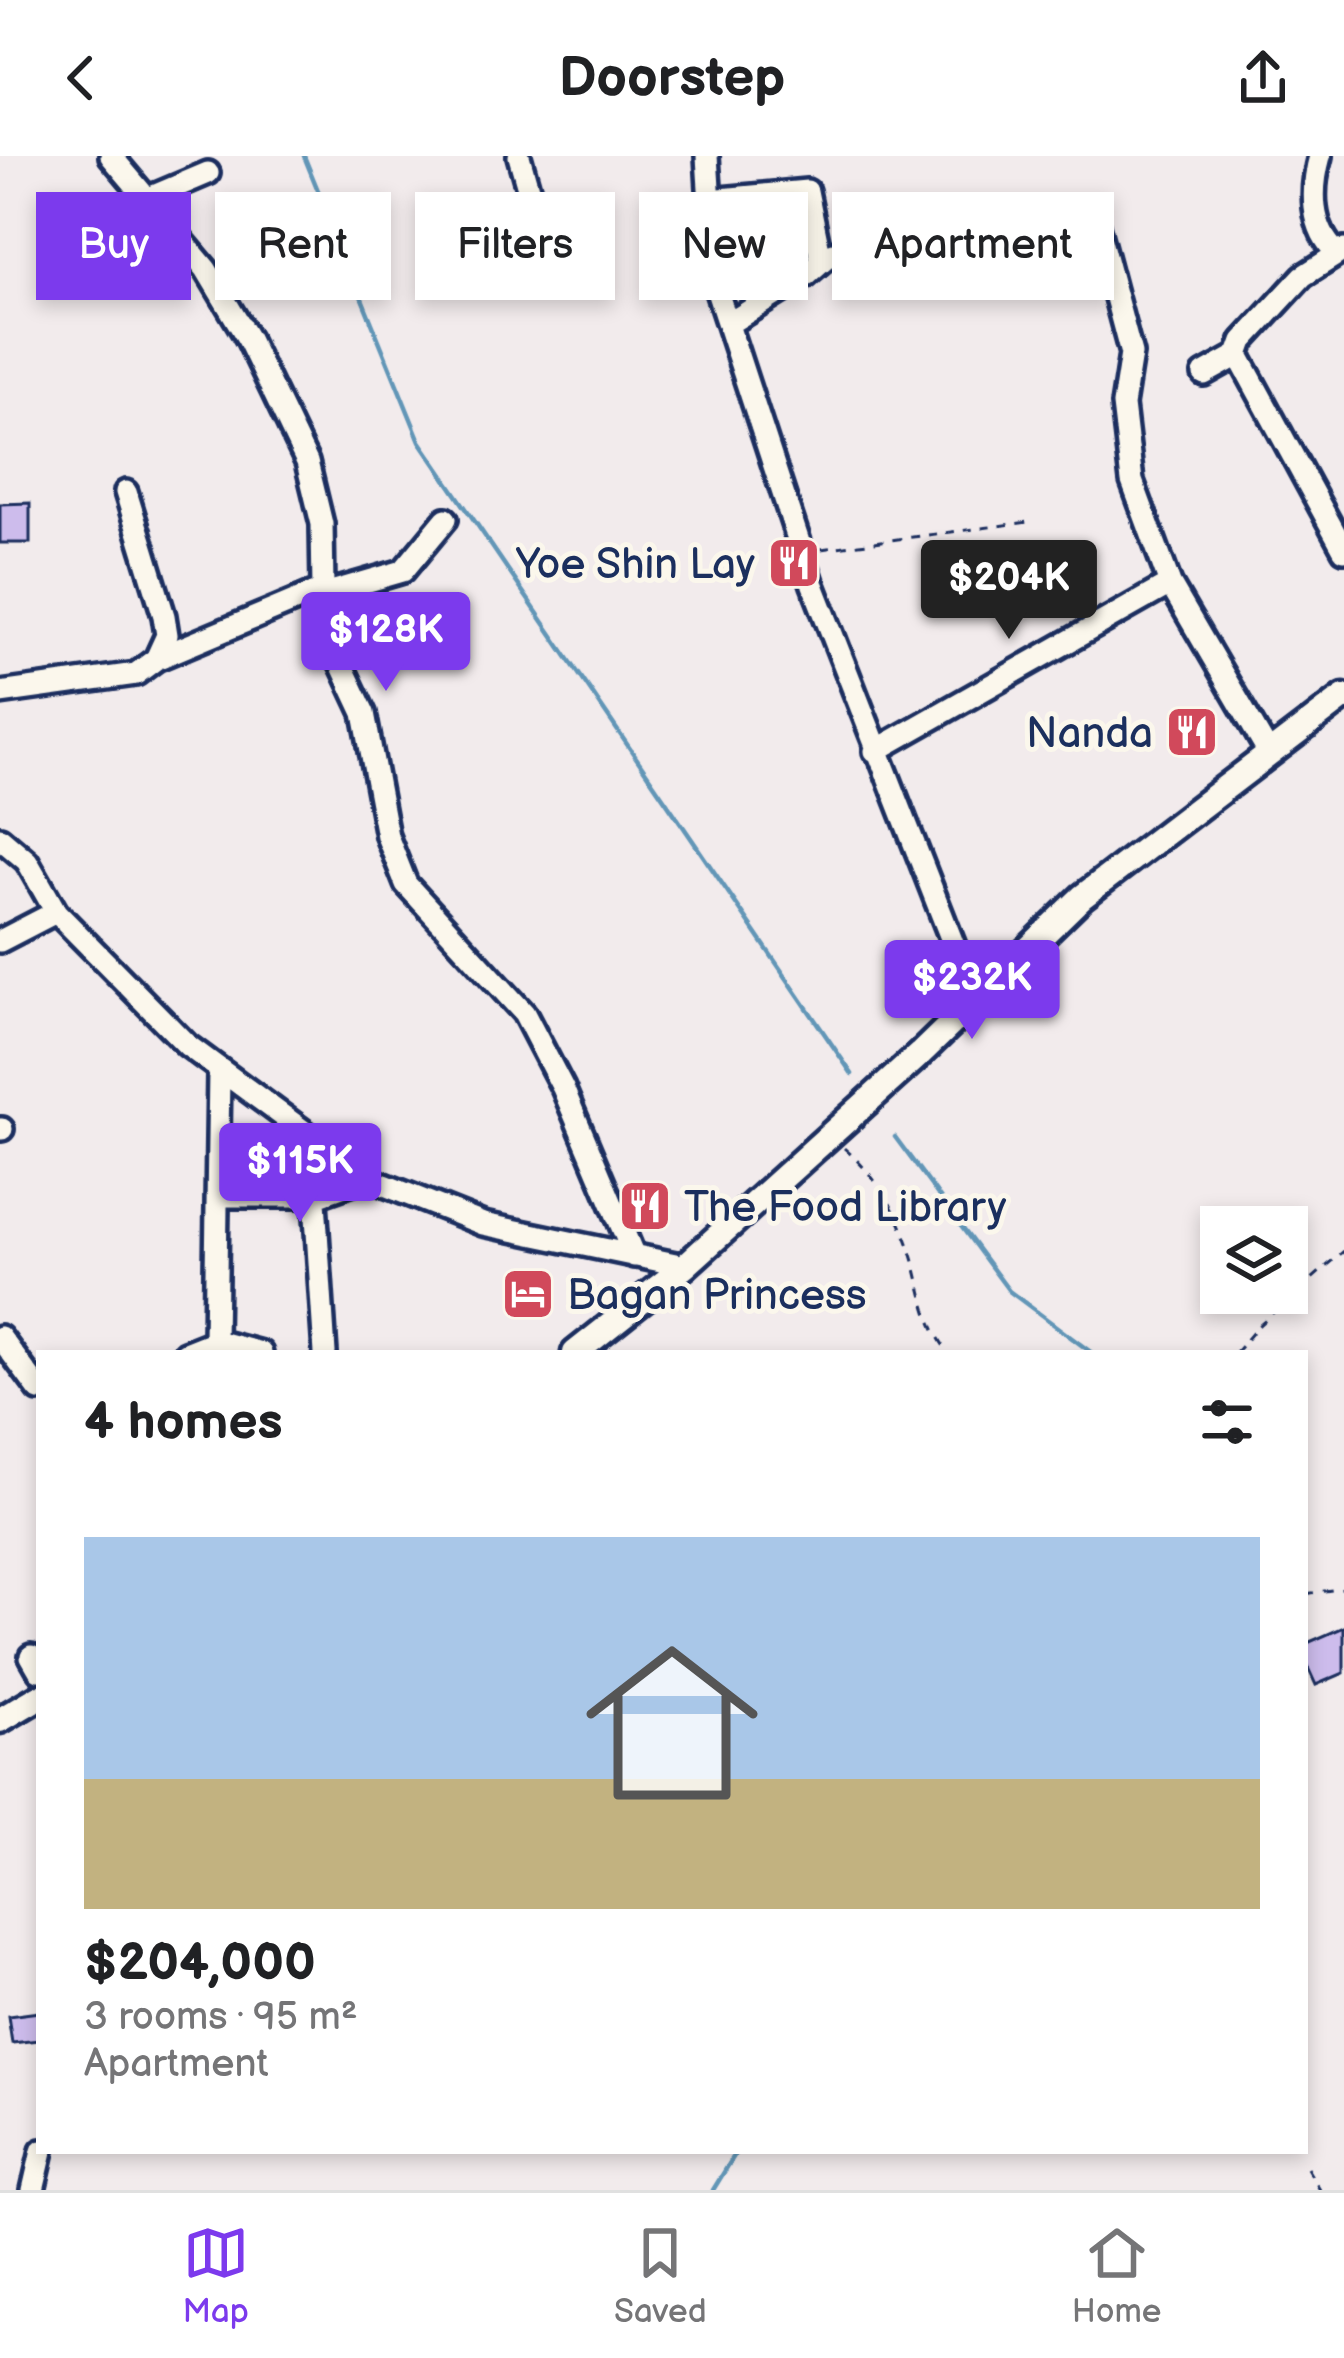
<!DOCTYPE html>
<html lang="en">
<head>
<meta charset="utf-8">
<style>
  :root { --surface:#fff; --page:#f2f2f2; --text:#202124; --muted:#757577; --line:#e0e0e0; --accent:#7c3aed }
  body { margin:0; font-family:"Balsamiq Sans",sans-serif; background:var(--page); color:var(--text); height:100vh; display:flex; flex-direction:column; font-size:45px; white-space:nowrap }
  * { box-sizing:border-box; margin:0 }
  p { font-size:39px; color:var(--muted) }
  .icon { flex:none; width:66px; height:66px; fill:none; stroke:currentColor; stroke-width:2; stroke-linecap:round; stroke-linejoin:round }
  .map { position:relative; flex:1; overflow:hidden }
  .side { position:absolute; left:36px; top:1194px; width:1272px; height:804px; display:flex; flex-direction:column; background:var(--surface); border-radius:0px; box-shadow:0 6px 18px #0003 }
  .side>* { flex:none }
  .top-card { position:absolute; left:36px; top:36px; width:1272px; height:108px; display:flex; gap:24px }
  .buttons { position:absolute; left:1200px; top:1050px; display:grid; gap:24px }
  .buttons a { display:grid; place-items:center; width:108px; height:108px; border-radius:0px; background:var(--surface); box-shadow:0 6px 18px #0003; font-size:60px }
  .price { position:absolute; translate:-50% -102px; padding:0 27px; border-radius:12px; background:var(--accent); color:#fff; font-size:39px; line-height:78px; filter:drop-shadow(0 3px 6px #0008) }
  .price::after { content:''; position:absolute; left:50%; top:72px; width:36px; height:27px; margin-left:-18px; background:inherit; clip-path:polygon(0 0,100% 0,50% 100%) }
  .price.current { background:#222; color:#fff }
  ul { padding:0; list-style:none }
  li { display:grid; align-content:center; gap:24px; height:636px; padding:0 48px }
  li span { display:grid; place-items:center; height:372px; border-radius:0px; color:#555 }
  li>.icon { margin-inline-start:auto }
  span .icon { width:216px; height:216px; fill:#fffc; stroke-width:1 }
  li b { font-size:51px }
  h2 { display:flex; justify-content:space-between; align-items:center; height:144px; padding:0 48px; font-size:51px }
  .chip { padding:0 42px; border-radius:0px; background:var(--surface); box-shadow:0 6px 18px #0003; font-size:42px; line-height:108px }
  .chip.current { background:var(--accent); color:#fff }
  header { display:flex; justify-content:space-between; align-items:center; height:156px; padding:0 48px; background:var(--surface); font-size:54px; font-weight:700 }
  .tabs { display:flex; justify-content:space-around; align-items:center; height:168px; border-top:3px solid var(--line); background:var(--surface); font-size:33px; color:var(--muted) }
  .tabs a { display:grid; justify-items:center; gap:6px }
  .tabs .current { color:var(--accent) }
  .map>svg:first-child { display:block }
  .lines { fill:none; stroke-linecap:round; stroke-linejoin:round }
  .stream { stroke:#6296b7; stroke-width:4.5 }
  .building { fill:#cdbcec; stroke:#1b2f5e; stroke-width:3 }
  .minor-casing { stroke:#1b2f5e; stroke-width:30 }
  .major-casing { stroke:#1b2f5e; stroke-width:33 }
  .path { stroke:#1b2f5e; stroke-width:3; stroke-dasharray:9 9; stroke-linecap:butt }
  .minor { stroke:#fbf7ec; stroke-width:21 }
  .major { stroke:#fbf7ec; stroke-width:24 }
  .labels { text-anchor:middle; stroke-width:10; stroke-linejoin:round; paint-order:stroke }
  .poi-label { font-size:42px; fill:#1b2f5e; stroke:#fbf7ec; text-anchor:end }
</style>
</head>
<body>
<header><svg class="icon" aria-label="back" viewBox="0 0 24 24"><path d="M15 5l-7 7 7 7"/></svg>Doorstep<svg class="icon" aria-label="share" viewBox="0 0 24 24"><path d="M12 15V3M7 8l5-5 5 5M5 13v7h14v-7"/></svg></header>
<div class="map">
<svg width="1344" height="2034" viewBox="0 0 1344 2034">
  <rect width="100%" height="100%" fill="#f2ebec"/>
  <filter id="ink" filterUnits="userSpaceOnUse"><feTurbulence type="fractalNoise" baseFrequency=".00833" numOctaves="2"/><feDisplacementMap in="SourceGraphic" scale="24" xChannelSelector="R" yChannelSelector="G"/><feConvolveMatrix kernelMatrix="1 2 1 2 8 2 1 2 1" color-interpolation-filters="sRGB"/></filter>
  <g filter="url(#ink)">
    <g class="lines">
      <!-- stream -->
      <path class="stream" d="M304,0L420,285L852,918
        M895,981L1009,1135L1092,1197
        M713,2034L737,1995"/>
    </g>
    <!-- building -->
    <path class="building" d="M30,347V387H0V348Z
      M1344,1471V1517L1316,1529L1305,1505V1488Z
      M39,1856V1884L12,1887L8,1860Z"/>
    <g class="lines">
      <!-- minor casing -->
      <g class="minor-casing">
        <path id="minor" d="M111,0L206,113L248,183L307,306L322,368L323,433L334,493L364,557L387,680L406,728L524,857L563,932L634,1100
          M519,0L535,57
          M707,0L715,129L813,429L974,841
          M1320,0C1311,33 1310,72 1337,97
          M149,42L208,17
          M709,44L807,35L821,104
          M1096,66L1131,198L1123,249L1132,325L1170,428L1268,596
          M728,168L806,120L831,98L955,56
          M1238,199L1344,394
          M1204,218L1238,199L1243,185L1303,120L1344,94
          M126,336L164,460L167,479L156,503
          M324,438L403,415L446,363
          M0,537L136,518L156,503L323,433
          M875,595L1170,428
          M0,682L27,705L56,756L187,889L367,1022L483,1068L685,1110
          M0,785L56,756
          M0,973H2
          M311,984L325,1197
          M219,1040H316L367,1022
          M0,1181L39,1234
          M215,1185L219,916
          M185,1197L215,1185L261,1197
          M31,1500L39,1514
          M33,2034L42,1995"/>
      </g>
      <!-- major casing -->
      <g class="major-casing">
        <path id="major" d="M575,1197L685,1110L920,898L1082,741L1344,541
          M0,1564L39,1541"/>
      </g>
      <!-- path -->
      <path class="path" d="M821,393L1028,366
        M844,992C879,1023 899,1057 913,1102C923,1137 925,1167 949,1197
        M1235,1197L1260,1168L1344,1095
        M1305,1438L1344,1432
        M1307,2012L1320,2034"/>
      <!-- minor -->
      <use href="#minor" class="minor"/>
      <!-- major -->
      <use href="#major" class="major"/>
    </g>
  </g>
  <!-- icons -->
  <defs>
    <g id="restaurant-square" transform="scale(2.7)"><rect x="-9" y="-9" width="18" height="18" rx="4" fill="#d1495b" stroke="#fbf7ec"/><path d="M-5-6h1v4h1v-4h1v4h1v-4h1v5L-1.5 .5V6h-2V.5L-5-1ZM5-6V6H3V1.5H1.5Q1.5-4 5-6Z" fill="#fff"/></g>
    <g id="hotel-square" transform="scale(2.7)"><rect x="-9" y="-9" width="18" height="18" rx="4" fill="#d1495b" stroke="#fbf7ec"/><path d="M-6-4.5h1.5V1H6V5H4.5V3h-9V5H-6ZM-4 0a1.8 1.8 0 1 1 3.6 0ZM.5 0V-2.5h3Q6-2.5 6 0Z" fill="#fff"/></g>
  </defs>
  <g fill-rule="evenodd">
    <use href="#restaurant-square" x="794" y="407"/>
    <use href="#restaurant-square" x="1192" y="576"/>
    <use href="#restaurant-square" x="645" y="1050"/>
    <use href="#hotel-square" x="528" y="1138"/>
  </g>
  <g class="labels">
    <!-- poi labels -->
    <g class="poi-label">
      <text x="755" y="422">Yoe Shin Lay</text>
      <text x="1153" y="591">Nanda</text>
      <text x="684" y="1065" text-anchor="start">The Food Library</text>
      <text x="567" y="1153" text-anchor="start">Bagan Princess</text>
    </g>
  </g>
</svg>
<div class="buttons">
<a><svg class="icon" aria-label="layers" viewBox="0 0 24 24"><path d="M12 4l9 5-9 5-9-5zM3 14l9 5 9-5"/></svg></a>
</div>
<b class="price current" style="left:1009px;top:486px">$204K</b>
<b class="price" style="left:386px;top:538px">$128K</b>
<b class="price" style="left:972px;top:886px">$232K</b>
<b class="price" style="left:300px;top:1069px">$115K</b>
<div class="top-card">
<a class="chip current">Buy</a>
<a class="chip">Rent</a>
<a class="chip">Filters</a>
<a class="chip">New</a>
<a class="chip">Apartment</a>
</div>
<section class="side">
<h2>4 homes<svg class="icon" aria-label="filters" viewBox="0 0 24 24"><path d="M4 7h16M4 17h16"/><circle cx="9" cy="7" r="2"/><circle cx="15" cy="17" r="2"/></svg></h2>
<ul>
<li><span style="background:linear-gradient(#a9c7e8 65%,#c2b280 0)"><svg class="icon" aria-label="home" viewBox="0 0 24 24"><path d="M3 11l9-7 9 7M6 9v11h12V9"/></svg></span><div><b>$204,000</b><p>3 rooms · 95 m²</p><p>Apartment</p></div></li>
</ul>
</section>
</div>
<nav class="tabs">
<a class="current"><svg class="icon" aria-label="map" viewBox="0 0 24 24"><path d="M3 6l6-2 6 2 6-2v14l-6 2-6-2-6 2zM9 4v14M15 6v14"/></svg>Map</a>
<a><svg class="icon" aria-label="saved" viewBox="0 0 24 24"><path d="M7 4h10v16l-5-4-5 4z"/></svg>Saved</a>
<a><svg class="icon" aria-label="home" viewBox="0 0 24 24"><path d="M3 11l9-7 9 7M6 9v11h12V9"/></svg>Home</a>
</nav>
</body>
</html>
